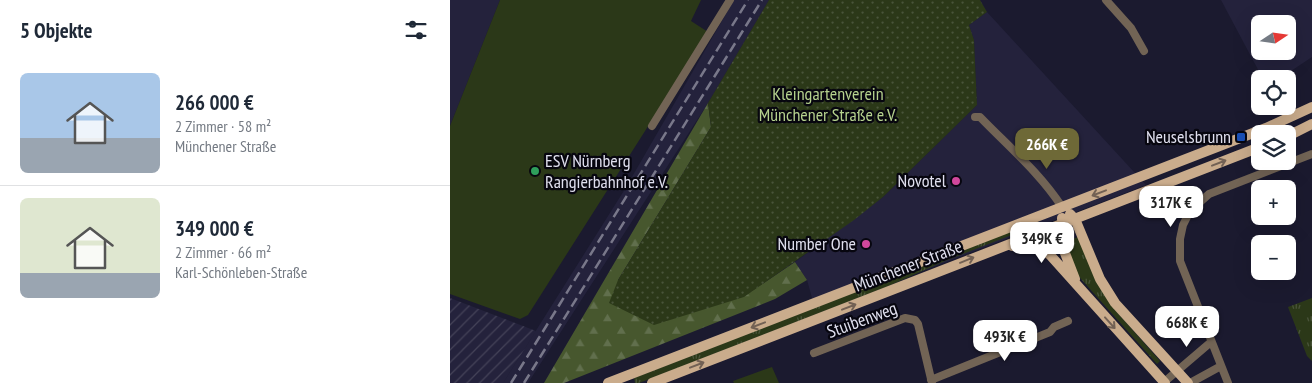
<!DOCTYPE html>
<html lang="de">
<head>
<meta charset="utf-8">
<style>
  :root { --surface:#fff; --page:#f2f2f3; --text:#1f2937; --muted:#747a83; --line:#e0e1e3; --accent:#6e6937 }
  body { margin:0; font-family:"PT Sans Narrow",sans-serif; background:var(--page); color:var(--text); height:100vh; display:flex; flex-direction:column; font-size:19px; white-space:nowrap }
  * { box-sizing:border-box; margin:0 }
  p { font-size:16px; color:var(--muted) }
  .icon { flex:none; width:28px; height:28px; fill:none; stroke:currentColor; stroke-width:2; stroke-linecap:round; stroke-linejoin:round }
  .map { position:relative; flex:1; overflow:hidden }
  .details { display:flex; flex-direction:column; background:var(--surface); width:450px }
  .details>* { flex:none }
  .needle { width:32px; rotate:77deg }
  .buttons { position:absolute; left:801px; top:15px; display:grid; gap:10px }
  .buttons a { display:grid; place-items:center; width:45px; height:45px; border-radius:8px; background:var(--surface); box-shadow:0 5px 20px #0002; font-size:25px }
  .price { position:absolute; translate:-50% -42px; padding:0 11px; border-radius:10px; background:#fff; color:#222; font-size:16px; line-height:32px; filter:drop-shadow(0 1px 2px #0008) }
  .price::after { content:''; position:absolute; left:50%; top:30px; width:15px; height:11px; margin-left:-8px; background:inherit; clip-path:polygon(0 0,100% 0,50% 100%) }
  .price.on { background:var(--accent); color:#fff }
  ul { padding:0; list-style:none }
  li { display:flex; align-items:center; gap:15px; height:125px; padding:0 20px }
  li+li { border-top:1px solid var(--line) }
  li span { display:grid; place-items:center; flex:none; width:140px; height:100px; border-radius:8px; color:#555 }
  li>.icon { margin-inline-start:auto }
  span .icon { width:60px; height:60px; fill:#fffc; stroke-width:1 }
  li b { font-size:21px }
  h2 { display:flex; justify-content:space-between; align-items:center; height:60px; padding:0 20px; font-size:21px }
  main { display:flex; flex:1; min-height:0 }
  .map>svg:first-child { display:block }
  .built { fill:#24223c; fill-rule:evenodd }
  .industrial { fill:url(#industrial-furrows) }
  .grass { fill:url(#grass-tufts) }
  .forest { fill:url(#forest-firs) }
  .garden { fill:url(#garden-dots) }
  .pitch { fill:#2b3818 }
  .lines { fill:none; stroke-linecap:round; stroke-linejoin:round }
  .minor { stroke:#726455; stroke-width:8 }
  .major { stroke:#caac8c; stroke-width:10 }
  .rail { stroke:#79788a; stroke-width:2.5; stroke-dasharray:10 5; stroke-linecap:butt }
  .oneway { stroke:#726154 }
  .transit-dot { fill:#1a4fb4; stroke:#07060f; stroke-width:2 }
  .leisure-dot { fill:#2e9e5b; stroke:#07060f; stroke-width:2 }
  .hotel-dot { fill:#d1479c; stroke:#07060f; stroke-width:2 }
  .labels { text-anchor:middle; stroke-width:4.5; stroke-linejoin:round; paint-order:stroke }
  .park-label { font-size:18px; fill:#b6d28e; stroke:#07060f }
  .poi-label { font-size:18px; fill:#e0e0ef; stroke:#07060f; text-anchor:end }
  .street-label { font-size:18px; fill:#e0e0ef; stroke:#07060f }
</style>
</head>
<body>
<main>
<section class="details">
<h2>5 Objekte<svg class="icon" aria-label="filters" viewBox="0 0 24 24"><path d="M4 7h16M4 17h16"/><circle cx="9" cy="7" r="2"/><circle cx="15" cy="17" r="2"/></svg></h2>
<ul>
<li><span style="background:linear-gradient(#a9c7e8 65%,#9aa5b1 0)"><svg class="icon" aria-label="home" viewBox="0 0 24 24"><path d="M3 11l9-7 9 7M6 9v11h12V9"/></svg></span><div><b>266 000 €</b><p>2 Zimmer · 58 m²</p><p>Münchener Straße</p></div></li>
<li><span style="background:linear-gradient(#dfe7d0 75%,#9aa5b1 0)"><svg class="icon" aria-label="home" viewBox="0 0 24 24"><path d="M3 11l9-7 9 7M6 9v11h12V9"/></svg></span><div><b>349 000 €</b><p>2 Zimmer · 66 m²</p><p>Karl-Schönleben-Straße</p></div></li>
</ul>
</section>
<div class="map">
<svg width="862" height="383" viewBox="0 0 862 383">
  <defs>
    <pattern id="industrial-furrows" width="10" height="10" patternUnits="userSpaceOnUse" patternTransform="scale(1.25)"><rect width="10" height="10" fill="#24223c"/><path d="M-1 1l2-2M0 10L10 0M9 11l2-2" fill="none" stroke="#444258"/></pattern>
    <pattern id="grass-tufts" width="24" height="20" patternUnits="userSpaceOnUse" patternTransform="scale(1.25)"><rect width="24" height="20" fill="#2b3818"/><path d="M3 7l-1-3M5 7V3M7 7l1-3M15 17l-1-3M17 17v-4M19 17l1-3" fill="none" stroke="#49543a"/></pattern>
    <pattern id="forest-firs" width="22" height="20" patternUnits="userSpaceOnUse" patternTransform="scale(1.25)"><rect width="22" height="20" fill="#47572e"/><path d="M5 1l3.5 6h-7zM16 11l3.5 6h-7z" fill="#616f4d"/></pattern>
    <pattern id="garden-dots" width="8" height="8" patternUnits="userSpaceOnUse" patternTransform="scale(1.25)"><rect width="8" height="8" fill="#2b3818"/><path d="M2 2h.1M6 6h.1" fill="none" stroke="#49543a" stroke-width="1.8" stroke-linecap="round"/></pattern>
  </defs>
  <rect width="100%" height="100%" fill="#1b1a2f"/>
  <!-- built -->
  <path class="built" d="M0,0H50L0,126Z
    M284,0H319L258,103L78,383H53L175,189Z
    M771,0H862V57L829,79H813ZM810,24H838V51H810Z
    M537,12L696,185L366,312L357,280L345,262L433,197L527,105L524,40L519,25Z"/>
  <!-- industrial -->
  <path class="industrial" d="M0,298L86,331L53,383H0Z"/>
  <!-- grass -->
  <path class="grass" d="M588,221L590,224L495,261L436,287L189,383H185L184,378Z
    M628,237L665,310L710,361L707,364L631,279L625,271L615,242Z
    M862,298V361L857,356L838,307Z"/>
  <!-- forest -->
  <path class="forest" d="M258,103L261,127L168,280L293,297L345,262L357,280L325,299L114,383H94Z"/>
  <!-- garden -->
  <path class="garden" d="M319,0H530L537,12L519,25L524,40L527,105L433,197L404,220L294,297L204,325L159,303L168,280L261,127L258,103Z"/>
  <!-- pitch -->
  <path class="pitch" d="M50,0H251L241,21L258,32L78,315L70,319L0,294V126Z
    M322,367L329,383H284L283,381Z"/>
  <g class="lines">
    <!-- minor -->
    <path class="minor" d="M656,0L681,28L694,51
      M525,117H530C558,146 590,173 612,207
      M202,126L280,0
      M364,353L455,318L465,320L468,324L482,383
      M481,380L600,332L604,327L618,321
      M713,383L761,342
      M740,383L771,366
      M778,383L730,261V239L733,225L740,211L759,194L862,154"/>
    <!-- major -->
    <path class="major" d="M838,136L862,124
      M620,214L625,219L650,279L665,303L738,383
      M612,218L613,248L625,279
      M562,246H587L600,255L715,383
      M158,383L816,128L862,107
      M202,383L810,147"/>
    <!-- rail -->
    <path class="rail" d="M61,383L298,0
      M74,383L312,0"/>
  </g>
  <!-- one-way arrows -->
  <defs><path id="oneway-shaft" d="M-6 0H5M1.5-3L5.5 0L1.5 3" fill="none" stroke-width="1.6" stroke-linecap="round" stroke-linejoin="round" transform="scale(1.25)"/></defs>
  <g class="oneway">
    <use href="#oneway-shaft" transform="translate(769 163) rotate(-21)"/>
    <use href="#oneway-shaft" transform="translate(649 193) rotate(159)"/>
    <use href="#oneway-shaft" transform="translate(517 260) rotate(-22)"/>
    <use href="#oneway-shaft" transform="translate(399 307) rotate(-21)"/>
    <use href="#oneway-shaft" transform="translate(660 323) rotate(48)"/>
    <use href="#oneway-shaft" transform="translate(308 325) rotate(159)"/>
    <use href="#oneway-shaft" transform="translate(247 365) rotate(-21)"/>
  </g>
  <!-- markers -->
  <rect class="transit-dot" x="786" y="132" width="10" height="10" rx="2.5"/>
  <circle class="leisure-dot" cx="85" cy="171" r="5"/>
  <g class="hotel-dot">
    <circle cx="506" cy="181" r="5"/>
    <circle cx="416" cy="244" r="5"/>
  </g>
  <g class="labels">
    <!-- park labels -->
    <g class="park-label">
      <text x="378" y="100">Kleingartenverein<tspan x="378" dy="21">Münchener Straße e.V.</tspan></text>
    </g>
    <!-- poi labels -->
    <g class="poi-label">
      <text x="781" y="143">Neuselsbrunn</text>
      <text x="95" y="167" text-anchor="start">ESV Nürnberg<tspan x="95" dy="21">Rangierbahnhof e.V.</tspan></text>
      <text x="496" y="187">Novotel</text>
      <text x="406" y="250">Number One</text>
    </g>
    <!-- street labels -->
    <g class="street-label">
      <text transform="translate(458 266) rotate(-21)" y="6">Münchener Straße</text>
      <text transform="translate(412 320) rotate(-20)" y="6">Stuibenweg</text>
    </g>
  </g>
</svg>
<div class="buttons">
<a><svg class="needle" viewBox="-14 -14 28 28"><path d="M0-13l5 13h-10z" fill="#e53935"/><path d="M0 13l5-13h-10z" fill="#747a83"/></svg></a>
<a><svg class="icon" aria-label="locate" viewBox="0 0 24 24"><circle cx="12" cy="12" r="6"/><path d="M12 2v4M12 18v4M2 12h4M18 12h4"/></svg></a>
<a><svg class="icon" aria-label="layers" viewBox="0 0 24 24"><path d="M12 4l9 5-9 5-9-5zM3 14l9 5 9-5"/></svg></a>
<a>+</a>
<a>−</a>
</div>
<b class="price on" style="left:597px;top:170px">266K €</b>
<b class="price" style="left:721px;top:228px">317K €</b>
<b class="price" style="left:592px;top:264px">349K €</b>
<b class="price" style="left:737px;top:348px">668K €</b>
<b class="price" style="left:555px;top:362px">493K €</b>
</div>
</main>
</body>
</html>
